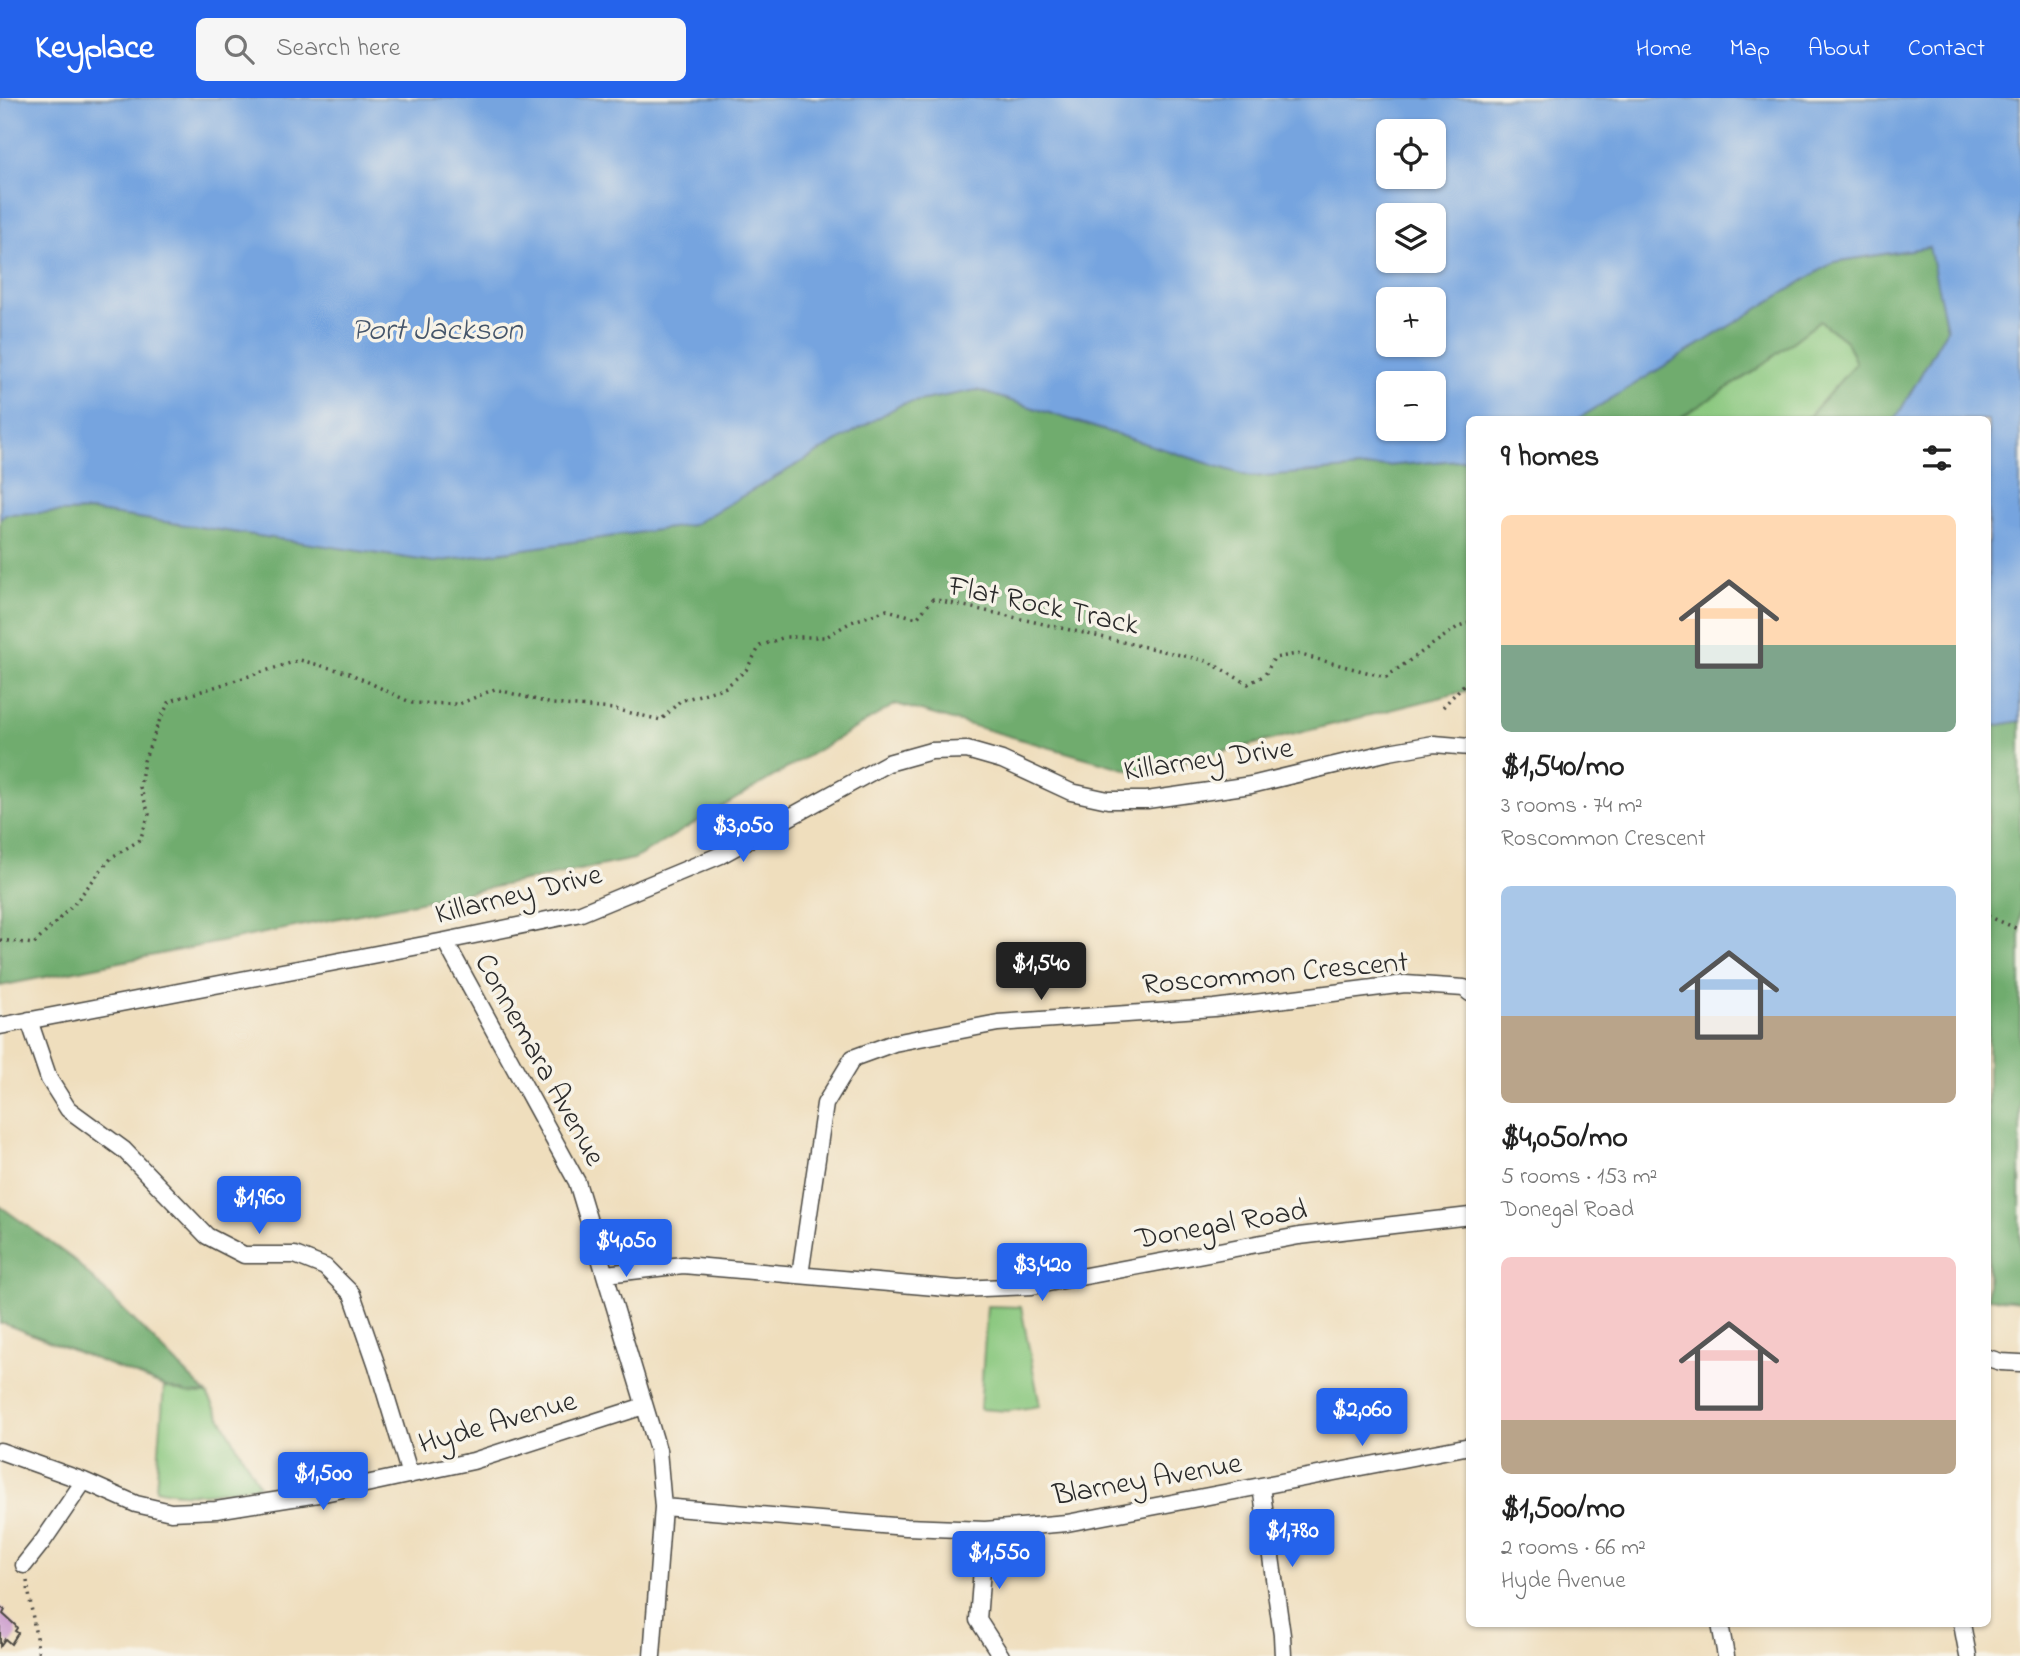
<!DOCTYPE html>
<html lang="en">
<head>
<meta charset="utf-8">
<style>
  :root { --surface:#fff; --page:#f6f6f6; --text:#222; --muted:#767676; --accent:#2563eb }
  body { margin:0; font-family:"Indie Flower",sans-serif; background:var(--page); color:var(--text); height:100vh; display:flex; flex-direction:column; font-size:26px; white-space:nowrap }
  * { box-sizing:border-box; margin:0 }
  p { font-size:23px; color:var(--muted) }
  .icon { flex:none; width:38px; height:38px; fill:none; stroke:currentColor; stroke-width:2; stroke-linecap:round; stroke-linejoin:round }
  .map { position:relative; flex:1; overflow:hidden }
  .side { position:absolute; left:1466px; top:318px; width:525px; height:1211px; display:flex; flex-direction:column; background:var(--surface); border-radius:10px; box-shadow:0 2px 5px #0004 }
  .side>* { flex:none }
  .controls { position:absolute; left:1376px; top:21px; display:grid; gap:14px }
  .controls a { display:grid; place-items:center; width:70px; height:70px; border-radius:10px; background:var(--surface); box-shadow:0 2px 5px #0004; font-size:35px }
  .price { position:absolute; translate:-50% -60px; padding:0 16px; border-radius:7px; background:var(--accent); color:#fff; font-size:23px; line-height:46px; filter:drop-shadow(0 2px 4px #0008) }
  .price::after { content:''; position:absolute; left:50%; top:42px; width:21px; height:16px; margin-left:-10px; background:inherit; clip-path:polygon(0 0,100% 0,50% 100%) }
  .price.current { background:#222; color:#fff }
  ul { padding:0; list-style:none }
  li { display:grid; align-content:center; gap:14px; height:371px; padding:0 35px }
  li span { display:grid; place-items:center; height:217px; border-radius:10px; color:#555 }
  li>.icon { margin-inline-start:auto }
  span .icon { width:126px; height:126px; fill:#fffc; stroke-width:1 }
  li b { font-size:30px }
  h2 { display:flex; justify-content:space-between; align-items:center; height:84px; padding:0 35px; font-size:30px }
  header { display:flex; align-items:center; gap:42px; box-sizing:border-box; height:98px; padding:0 35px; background:var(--accent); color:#fff }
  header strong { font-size:33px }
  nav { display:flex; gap:38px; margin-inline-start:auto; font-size:24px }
  .search { width:490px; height:63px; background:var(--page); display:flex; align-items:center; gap:18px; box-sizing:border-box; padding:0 24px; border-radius:10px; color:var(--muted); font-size:26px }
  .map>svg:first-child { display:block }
  .green { fill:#8ac87f; stroke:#5a7a55; stroke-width:2 }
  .forest { fill:#6fac6e; stroke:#4d6c4c; stroke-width:2 }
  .water { fill:#76a4df; stroke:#506885; stroke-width:2; fill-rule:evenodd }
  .building { fill:#cea1cf }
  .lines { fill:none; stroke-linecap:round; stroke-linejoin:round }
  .street-casing { stroke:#484641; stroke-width:19 }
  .path { stroke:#484641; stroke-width:3.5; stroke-dasharray:2 5; stroke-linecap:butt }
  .street { stroke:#fff; stroke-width:16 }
  .labels { text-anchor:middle; stroke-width:7; stroke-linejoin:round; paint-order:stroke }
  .street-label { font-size:30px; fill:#2b2b2b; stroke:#f7f3e8 }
  .water-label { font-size:32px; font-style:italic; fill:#45556a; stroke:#f7f3e8 }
</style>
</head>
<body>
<header>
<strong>Keyplace</strong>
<div class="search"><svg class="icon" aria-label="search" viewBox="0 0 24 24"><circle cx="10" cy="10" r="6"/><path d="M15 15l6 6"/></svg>Search here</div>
<nav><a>Home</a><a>Map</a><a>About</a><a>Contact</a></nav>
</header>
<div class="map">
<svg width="2020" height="1558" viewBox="0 0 2020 1558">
  <rect width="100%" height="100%" fill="#f7f3e8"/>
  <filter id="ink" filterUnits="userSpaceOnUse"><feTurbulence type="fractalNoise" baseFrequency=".0143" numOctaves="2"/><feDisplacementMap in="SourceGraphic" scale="14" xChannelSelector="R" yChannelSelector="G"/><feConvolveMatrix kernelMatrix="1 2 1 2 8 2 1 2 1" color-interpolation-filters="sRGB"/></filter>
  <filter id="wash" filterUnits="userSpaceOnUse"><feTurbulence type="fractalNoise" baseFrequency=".00686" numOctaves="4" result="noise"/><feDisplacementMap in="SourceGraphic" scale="28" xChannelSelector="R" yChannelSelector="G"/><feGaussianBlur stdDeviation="1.57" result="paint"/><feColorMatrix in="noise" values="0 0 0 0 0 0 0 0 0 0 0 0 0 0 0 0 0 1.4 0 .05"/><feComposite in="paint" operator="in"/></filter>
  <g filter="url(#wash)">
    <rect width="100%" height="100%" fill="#efdebd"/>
    <!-- green -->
    <path class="green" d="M1820,223L1846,243L1856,265L1806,322H1676L1753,274Z
      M987,1208L1021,1209L1040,1308L1008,1313L980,1311Z
      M164,1288L186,1295L207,1296L259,1387C220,1394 194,1400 156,1391Z"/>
    <!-- forest -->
    <path class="forest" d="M1930,149L1947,231L1895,322H1806L1856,265L1846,243L1820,223L1753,274L1676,322H1576L1834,164Z
      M977,292L1251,379L1470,361V592L1139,675L896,606L634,761L0,888V421L5,416L91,413L434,464L692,427L902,306Z
      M2020,623V1203L1988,1200V629Z
      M0,1108L73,1161L207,1296L186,1295L164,1288L5,1226H0Z"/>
    <!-- water -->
    <path class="water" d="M0,0H2020V623L1988,629V322H1895L1947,231L1929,149L1834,164L1576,322H1470V361L1251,379L977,292L902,306L692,427L434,464L91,413L5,416L0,421ZM1388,33H1433V79H1388ZM1388,117H1433V163H1388ZM1388,201H1433V247H1388ZM1388,285H1433V331H1388Z"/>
    <g id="blocks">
      <!-- building -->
      <path class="building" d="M0,1509L5,1512L3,1516L15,1527L17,1530L15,1533L18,1535L11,1546L5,1541L0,1548Z"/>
    </g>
  </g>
  <g filter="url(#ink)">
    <use href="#blocks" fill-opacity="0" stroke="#484641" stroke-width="2"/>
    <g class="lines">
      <!-- street casing -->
      <g class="street-casing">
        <path id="street" d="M445,843L577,1084L658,1352L663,1409L652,1558
          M29,922L49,981L68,1011L124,1052L207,1138L244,1157H295L325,1169L352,1196L377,1268L410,1377
          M0,928L445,843L581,815L721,757L888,665L931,653L967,652L1002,662L1071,694L1108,702H1147L1251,687L1389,654L1434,646L1470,649
          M606,1176L683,1167L958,1191L1032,1188L1299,1138L1470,1118
          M800,1177L825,1006L853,960L894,945L998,925L1214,910L1405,886L1464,890L1470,895
          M1988,1260L2001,1264L2020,1265
          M0,1353L84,1383L136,1406L171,1414L216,1412L324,1395L473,1363L644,1308
          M1261,1388L1282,1537L1283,1558
          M663,1409L906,1429L985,1432L1067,1425L1470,1348
          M985,1432L978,1522L1001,1558
          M24,1467L43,1443L84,1383
          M1720,1526L1726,1558
          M1962,1526L1968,1558"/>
      </g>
      <!-- path -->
      <path class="path" d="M1443,609L1470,580
        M1988,818L2020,832
        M0,842L34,846L73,807L112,759L140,742L149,716L140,689L144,663L160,621L170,603L300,562L349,575L412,605L459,606L495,591L552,606L614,611L661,622L680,603L726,589L746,572L760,548L785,539H826L851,524L887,512L917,520L933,501L1207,563L1248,586L1265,577L1274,560L1297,556L1386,579L1459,528L1470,524
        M27,1483L39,1558"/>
      <!-- street -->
      <use href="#street" class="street"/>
    </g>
  </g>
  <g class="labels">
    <!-- street labels -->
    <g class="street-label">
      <text transform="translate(1044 506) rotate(12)" y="10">Flat Rock Track</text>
      <text transform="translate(1208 660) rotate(-8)" y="10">Killarney Drive</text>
      <text transform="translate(518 795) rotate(-14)" y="10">Killarney Drive</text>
      <text transform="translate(1275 874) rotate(-5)" y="10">Roscommon Crescent</text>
      <text transform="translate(541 961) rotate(61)" y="10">Connemara Avenue</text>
      <text transform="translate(1221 1125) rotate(-10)" y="10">Donegal Road</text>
      <text transform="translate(497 1323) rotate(-16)" y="10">Hyde Avenue</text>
      <text transform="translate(1147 1380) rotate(-10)" y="10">Blarney Avenue</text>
    </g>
    <!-- water labels -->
    <g class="water-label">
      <text x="437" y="241">Port Jackson</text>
    </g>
  </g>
</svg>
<div class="controls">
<a><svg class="icon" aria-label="locate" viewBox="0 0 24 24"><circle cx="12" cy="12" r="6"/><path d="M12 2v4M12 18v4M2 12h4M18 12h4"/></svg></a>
<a><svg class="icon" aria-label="layers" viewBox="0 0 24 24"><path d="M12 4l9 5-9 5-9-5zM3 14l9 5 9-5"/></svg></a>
<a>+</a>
<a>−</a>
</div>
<b class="price" style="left:743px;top:766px">$3,050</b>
<b class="price current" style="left:1041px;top:904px">$1,540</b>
<b class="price" style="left:259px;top:1138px">$1,960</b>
<b class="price" style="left:626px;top:1181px">$4,050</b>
<b class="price" style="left:1042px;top:1205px">$3,420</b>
<b class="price" style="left:1362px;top:1350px">$2,060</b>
<b class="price" style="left:323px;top:1414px">$1,500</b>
<b class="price" style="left:1292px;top:1471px">$1,780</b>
<b class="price" style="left:999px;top:1493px">$1,550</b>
<section class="side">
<h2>9 homes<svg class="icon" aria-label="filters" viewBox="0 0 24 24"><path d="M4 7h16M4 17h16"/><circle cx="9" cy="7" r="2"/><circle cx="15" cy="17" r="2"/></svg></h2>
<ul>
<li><span style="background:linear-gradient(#ffd9b3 60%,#7fa58c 0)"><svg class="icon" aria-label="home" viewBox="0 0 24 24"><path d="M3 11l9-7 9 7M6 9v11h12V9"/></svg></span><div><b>$1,540/mo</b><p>3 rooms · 74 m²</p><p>Roscommon Crescent</p></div></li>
<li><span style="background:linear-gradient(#a9c7e8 60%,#b9a48a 0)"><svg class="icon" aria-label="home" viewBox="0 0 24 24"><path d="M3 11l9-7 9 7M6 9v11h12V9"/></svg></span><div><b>$4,050/mo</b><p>5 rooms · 153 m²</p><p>Donegal Road</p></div></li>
<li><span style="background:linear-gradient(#f6c9c9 75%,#b9a48a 0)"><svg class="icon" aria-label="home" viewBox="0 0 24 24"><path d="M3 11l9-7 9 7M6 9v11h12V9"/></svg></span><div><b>$1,500/mo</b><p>2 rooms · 66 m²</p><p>Hyde Avenue</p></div></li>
</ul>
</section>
</div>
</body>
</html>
